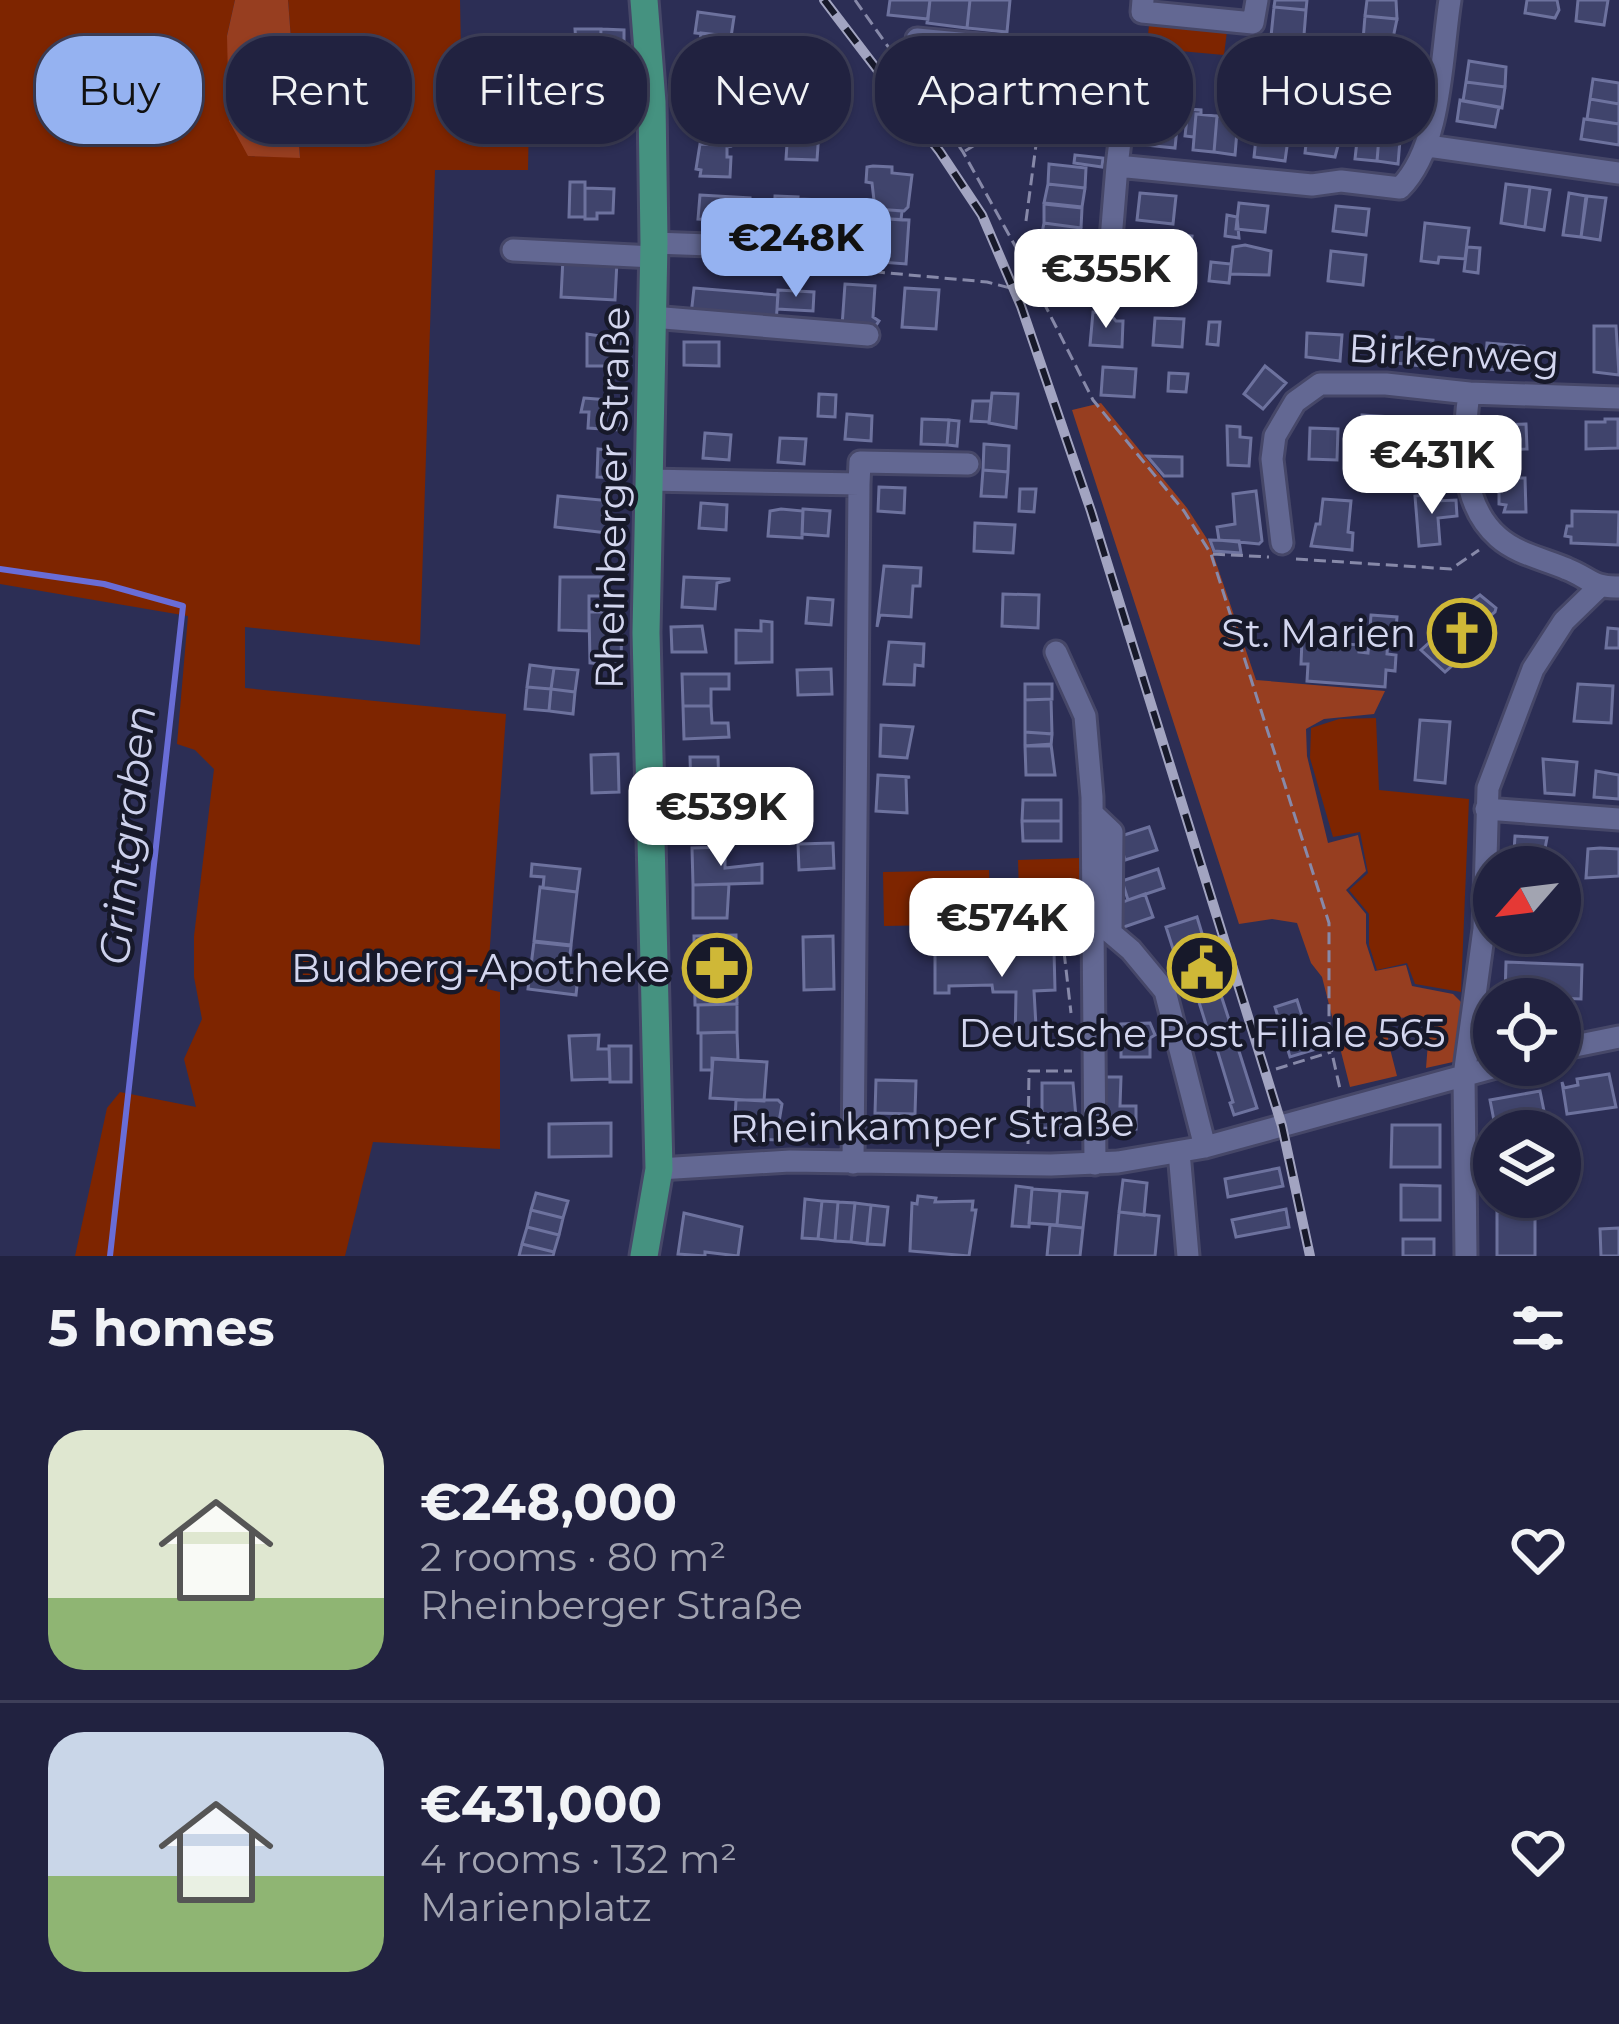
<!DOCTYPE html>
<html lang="en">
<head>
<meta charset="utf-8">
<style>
  :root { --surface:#212240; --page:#292a47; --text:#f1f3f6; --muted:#a2a4b1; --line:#3e3f59; --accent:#95b2f1 }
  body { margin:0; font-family:Montserrat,sans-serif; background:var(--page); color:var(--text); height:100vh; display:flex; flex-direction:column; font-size:45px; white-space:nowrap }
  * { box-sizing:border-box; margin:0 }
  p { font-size:39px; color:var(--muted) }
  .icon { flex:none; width:66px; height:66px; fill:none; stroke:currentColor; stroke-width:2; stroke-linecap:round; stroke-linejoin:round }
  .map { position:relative; height:1256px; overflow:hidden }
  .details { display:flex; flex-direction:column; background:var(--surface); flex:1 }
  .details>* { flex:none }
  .top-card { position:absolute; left:36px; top:36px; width:1548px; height:108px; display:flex; gap:24px }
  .needle { width:78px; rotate:242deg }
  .fabs { position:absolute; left:1473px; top:846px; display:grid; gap:24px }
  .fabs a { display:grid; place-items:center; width:108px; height:108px; border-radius:50%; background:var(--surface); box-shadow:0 3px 9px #0004,0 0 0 3px var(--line); font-size:60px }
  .price { position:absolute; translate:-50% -102px; padding:0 27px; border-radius:24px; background:#fff; color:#222; font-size:39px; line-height:78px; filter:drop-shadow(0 3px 6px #0008) }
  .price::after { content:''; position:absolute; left:50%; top:72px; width:36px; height:27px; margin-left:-18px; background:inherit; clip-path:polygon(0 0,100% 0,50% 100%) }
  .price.current { background:var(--accent); color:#111 }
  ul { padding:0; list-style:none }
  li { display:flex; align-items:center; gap:36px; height:300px; padding:0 48px }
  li+li { border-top:3px solid var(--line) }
  li span { display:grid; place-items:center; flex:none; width:336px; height:240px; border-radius:36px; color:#555 }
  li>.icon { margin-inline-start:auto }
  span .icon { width:144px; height:144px; fill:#fffc; stroke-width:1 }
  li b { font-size:51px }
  h2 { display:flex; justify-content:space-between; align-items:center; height:144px; padding:0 48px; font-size:51px }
  .pill { padding:0 42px; border-radius:48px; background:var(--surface); box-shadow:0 3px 9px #0004,0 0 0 3px var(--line); font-size:42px; line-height:108px }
  .pill.current { background:var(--accent); color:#111 }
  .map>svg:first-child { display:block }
  .green { fill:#7e2500 }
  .forest { fill:#973e20 }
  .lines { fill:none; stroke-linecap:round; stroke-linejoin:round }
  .stream { stroke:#696dd7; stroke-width:6 }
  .building { fill:#40446c; stroke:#6d729e; stroke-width:3 }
  .minor-casing { stroke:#464768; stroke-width:27 }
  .major-casing { stroke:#464768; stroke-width:33 }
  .path { stroke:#8789a9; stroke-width:3; stroke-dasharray:12 6; stroke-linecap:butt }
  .minor { stroke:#636893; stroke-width:21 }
  .major { stroke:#459280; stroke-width:27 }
  .rail-casing { stroke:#a2a4c1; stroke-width:10 }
  .rail { stroke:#17192a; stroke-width:6; stroke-dasharray:18; stroke-linecap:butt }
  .labels { text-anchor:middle; stroke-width:9; stroke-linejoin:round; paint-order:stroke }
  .street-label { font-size:39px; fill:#d3d6ef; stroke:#17192a }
  .poi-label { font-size:39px; fill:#d3d6ef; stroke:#17192a; text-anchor:end }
  .water-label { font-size:42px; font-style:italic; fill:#cdd1ec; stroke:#17192a }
</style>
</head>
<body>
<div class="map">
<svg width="1619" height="1256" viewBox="0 0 1619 1256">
  <rect width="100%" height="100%" fill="#2c2e55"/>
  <!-- green -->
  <path class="green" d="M0,0H235L227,36L248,156L300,157L288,0H460L461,55L530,60L528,170H435L420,645L245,627V688L506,714L487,989L500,992V1149L373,1142L345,1256H75L107,1108L120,1092L196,1107L184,1059L202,1019L194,977V936L214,769L195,750L177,744L188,616L0,584Z
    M1149,24L1227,31L1224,55L1147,48Z
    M1376,718L1379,790L1469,799L1461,992L1415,984L1407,963L1377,970L1369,945V914L1349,890L1368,873L1360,832L1333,837L1310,758L1311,728L1339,719Z
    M1080,858L1082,927L1020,928L1018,860Z
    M989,870L991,924L884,926L883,872Z"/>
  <!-- forest -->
  <path class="forest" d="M235,0H288L300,158L248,156L229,121L227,36Z
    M1101,403L1187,508L1209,542L1256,680L1385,691L1374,714L1324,719L1306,729L1307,756L1328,843L1358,835L1366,871L1346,890L1366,914V943L1375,971L1406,965L1412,986L1453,994L1461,1002V1032L1453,1062L1426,1068L1430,1017L1389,1018L1388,1041L1397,1076L1350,1087L1322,977L1311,963L1297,923L1272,919L1239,924L1072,410Z"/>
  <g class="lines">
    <!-- stream -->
    <path class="stream" d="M0,569L104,584L183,606L110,1256"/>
  </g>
  <!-- building -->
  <path class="building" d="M890,0H930L928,19L888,15Z
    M930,0H970L967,28L927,23Z
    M970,0H1010L1007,32L967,28Z
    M1275,0H1307L1306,10L1274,7Z
    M1367,0H1396L1397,19L1365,16Z
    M1527,0H1557L1559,10L1555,18L1525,13Z
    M1578,0H1608L1604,25L1576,21Z
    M1274,7L1306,10L1304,35H1300L1301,59L1269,56Z
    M698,12L734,17L731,37L695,33Z
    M1365,16L1397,19L1392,43L1395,44L1391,43L1392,68L1361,65Z
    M575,29H601L600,57L577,56Z
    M601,29L624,30V58L600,57Z
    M701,33L738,37L735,57L699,52Z
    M799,52L826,55L824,74L796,71Z
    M699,53L735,57L733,77L696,72Z
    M1469,61L1506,67L1505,87L1466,82Z
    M954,76L959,95L952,100L941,86Z
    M954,76L975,78L973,96L959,95Z
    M1593,79L1619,83V104L1590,99Z
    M1466,82L1505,87L1502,108L1463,101Z
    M571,83L610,84V94L615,100L609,105V115L571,114Z
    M984,84L1001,86L996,128L979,124Z
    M1138,85L1148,86L1146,105L1149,106L1145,122L1132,121Z
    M1001,86L1018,87L1014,127L1004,129L996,128Z
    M1018,87L1035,89L1030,132L1014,127Z
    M1035,89L1052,91L1048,131L1030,132Z
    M1071,93L1088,95L1084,136L1067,133Z
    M698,95L728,97L726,127L696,125Z
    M1088,95L1106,97L1102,137L1084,136Z
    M1590,99L1619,104V124L1587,119Z
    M1460,100L1499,107L1495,127L1457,121Z
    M1149,104L1179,108L1175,148L1145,145Z
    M1188,109L1201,110V114H1196L1194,137L1185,136Z
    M1196,114L1217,116L1214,152L1193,150Z
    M1217,116L1238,119L1235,155L1214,152Z
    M1584,119L1619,124V145L1581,139Z
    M1359,123L1380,125L1377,161L1355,159Z
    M1380,125L1401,128L1398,164L1377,161Z
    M1308,126L1337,129L1340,138L1335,157L1305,153Z
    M788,129L819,131L817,160L786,159Z
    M1257,129L1289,132L1285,161L1254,157Z
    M700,144L732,146L727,147V157H731L730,177L700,176L701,170L696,169Z
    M1075,155L1103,158L1102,167L1074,163Z
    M1049,164L1086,168L1085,188L1048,184Z
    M873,166L892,167V173L912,175L908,207L904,211L875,209L872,183L866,182L867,167Z
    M570,182H585V217H569Z
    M1048,184L1085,188L1082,207L1044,203Z
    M1506,184L1530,187L1525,227L1501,223Z
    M1530,187L1550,190L1544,230L1525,227Z
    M585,188L614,189L613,213H597V219H585Z
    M1140,193L1176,196L1173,224L1137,220Z
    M1569,193L1586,196L1581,237L1563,235Z
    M700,195L750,198L749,222L698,219Z
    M775,196L798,197L795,227L791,219L774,218Z
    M1587,196L1606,198L1600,240L1581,237Z
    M797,199L825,200L830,214L819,232L801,234L795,227Z
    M1239,203L1268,206L1265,232L1236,229Z
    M1044,204L1082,208L1081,228L1044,223Z
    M1336,206L1369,209L1366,235L1333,231Z
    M875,209L902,211L901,220L874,218Z
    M1227,215L1237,217L1239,238L1225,236Z
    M871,218L909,220L906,264L868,261L866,233H870Z
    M755,222L773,223L772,240L754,239Z
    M1044,223L1081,228L1077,247L1040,243Z
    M1425,223L1469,228L1465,259L1439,257L1438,263L1421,261Z
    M1165,233L1192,236L1190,248L1163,244Z
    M1135,241L1175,246L1172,277L1159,279L1156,275L1131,272Z
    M1245,245L1271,251L1269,275L1230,274L1233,247Z
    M1467,247L1480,248L1478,273L1464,271Z
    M1331,251L1366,255L1363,285L1328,281Z
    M563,258L617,261L615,300L561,297Z
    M1211,262L1231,264L1229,283L1209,281Z
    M845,284L875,286L873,317L879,321L875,327L842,326Z
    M694,288L778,295L776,323L691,315Z
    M905,288L939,290L936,329L902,327Z
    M778,290L814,292L813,311L777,309Z
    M1093,312L1109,313L1116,321H1123L1122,347L1090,345Z
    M1155,318L1184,319L1182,347L1153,345Z
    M1209,322H1220L1218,345L1207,344Z
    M1594,326H1616L1619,375L1594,372Z
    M1307,333L1342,335L1340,361L1306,357Z
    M587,334L620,339V366H587Z
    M1396,337L1433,340L1431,367L1395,363Z
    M684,342H719V366L684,365Z
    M1487,343L1524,346L1522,371L1485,369Z
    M1265,366L1286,383L1263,409L1244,394Z
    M1103,367L1136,369L1134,397L1101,395Z
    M1169,373L1188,374L1186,392L1168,391Z
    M992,393L1018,394L1016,428L989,423Z
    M819,394L836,395L835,417L818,416Z
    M584,398L621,401L619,430L588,428L589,412H581Z
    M973,401H991L989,422L971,421Z
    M847,414L872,416L871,441L845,439Z
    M1362,415L1391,417L1385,447L1360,445Z
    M922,419L949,420L947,445L921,444Z
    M1424,419L1449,421L1447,452L1422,450Z
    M1605,419H1618V448L1586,449V422H1605Z
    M949,420L959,421L957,446L947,445Z
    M1526,424L1527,449L1500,450L1499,425Z
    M1227,426L1240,427V437L1251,438L1249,466L1228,465Z
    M1310,428L1338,429L1337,460L1309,459Z
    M705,433L731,435L729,460L703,458Z
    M780,438L806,439L804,464L778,462Z
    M984,444L1009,446L1008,472L983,470Z
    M1347,444L1359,445L1357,467L1346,466Z
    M598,449L622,451L620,478L597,477Z
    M1147,456L1182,457V476H1164Z
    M1487,462L1514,463V477L1487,478Z
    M983,470L1008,472L1006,497L981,496Z
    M1499,478H1525L1526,512H1504L1506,505L1499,504Z
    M879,487L905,488L904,513L878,511Z
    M1020,489H1036L1034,512L1019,511Z
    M1256,491L1262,541L1259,544L1219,540L1217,527L1235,524L1233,494Z
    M1436,494V501L1456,500L1457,516L1438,518L1440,544L1419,546L1415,496Z
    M558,496L612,501L608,533L555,527Z
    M1323,499L1351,501L1348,532L1353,533L1352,550L1311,546L1316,524H1320Z
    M701,503L727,505L726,530L699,528Z
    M781,509L803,511L802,538L768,536L770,511Z
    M803,509L830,511L828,536L802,534Z
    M1572,511L1619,512L1618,545L1571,543V537L1565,536L1567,526H1572Z
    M975,523L1015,525L1013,553L974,551Z
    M1210,540L1239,541L1241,553L1214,551Z
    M884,566L921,568L920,586H913L911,617L880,615L877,627Z
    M560,577H603V596H589V631L559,630Z
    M684,577L729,579V580L717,583L715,609L682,607Z
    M1003,594L1039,595L1038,628L1002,626Z
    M1480,595L1496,608L1495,612L1485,620L1480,638L1468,641L1449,658L1454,664L1445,672L1421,650L1452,622L1456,613Z
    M808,598L833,600L831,625L806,623Z
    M589,612H622L621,666L590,663Z
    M1371,615L1397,617L1395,641L1388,640L1387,654L1396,655L1395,671L1386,670L1385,687L1307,681L1308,664H1301L1302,640L1326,642V649L1335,650L1336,643L1360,645L1359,652L1368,653Z
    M761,621L772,622V662L736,663V630L761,631Z
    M702,626L706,652H672L671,627Z
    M1608,628L1619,629V648H1606Z
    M889,642L924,644L923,666L915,665L914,685L884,684Z
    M530,665L554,668L551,689L527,687Z
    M554,668L578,670L575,692L551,689Z
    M831,669L832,694L798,695L797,670Z
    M682,674H729V689H711V706H683Z
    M1025,684H1052V699L1025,700Z
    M1578,684L1613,686L1611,723L1574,721Z
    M527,687L551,689L549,711L525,709Z
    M551,689L575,692L573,714L549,711Z
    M1051,699L1052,734L1025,732V700Z
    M683,706H711L712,723H728L729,737L684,739Z
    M1420,720L1450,722L1445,783L1415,780Z
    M881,725L913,727L907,758L880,756Z
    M1025,732L1052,734L1051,746H1025Z
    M1051,744L1055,775H1026L1025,746Z
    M618,754L619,792L592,793L591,755Z
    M690,757H718L719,790L691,791Z
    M1543,759L1577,762L1574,795L1545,793Z
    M1596,771L1619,775V799L1594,797Z
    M878,775L910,777L906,778L907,813L876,811Z
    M719,790L720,824H692L691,791Z
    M1023,800H1061V821H1022Z
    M1022,821H1061V841H1023Z
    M1149,827L1157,850L1125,860L1118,837Z
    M1515,836L1547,838L1543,859H1547L1546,867H1513Z
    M833,843L834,868L799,870L798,844Z
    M725,847V868L762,864V883L693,885L692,848Z
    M1600,848L1619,849V876L1586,878L1588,849Z
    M532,864L580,869L577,892L543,888L544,877L531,876Z
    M1158,869L1164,888L1128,900L1122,881Z
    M729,884L727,918H693V885Z
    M540,887L577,892L571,945L534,941Z
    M1145,894L1153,917L1121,928L1114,905Z
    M1197,917L1204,940L1173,949L1166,927Z
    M736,935L737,1004L695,1005L694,936Z
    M833,936L834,989L804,990L803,937Z
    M1204,940L1220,992L1194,1000L1178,948Z
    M534,942L571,946L569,965L579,966L576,995L528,989Z
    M1054,951L1055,990L1034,991L1037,1044H1015L1016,992H993L992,985L949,986V993H935V953Z
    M1506,962L1582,965L1581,999L1505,996Z
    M1220,992L1231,1026L1209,1034L1198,999Z
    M1297,1000L1313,1050L1290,1057L1275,1007Z
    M737,1004V1032L698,1033V1005Z
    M1150,1023L1155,1035L1150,1038V1057H1121V1024Z
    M1231,1026L1257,1108L1234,1115L1230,1103L1233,1102L1212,1033Z
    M737,1032L738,1060L712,1058V1070H701V1033Z
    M599,1035L598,1049H609L610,1079L572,1080L569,1036Z
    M609,1046H631V1082H610Z
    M713,1059L767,1062L764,1101L710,1098Z
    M1609,1074L1616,1107L1567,1114L1562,1082L1564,1088L1578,1085L1577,1079Z
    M1103,1077H1121L1120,1106H1136V1129H1103Z
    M876,1080L916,1081L915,1114L875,1113Z
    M1042,1083H1073L1077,1129L1036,1128L1037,1112H1042Z
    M1540,1091L1548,1131H1496L1490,1100Z
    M736,1100H778L782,1104L776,1140L734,1138Z
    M611,1123V1156L549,1157V1124Z
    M1392,1125H1440V1167H1391Z
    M1279,1168L1283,1186L1228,1197L1225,1179Z
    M1123,1180L1147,1183L1144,1215L1119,1212Z
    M1401,1185L1440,1186V1220H1401Z
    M1016,1186L1032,1188L1029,1227L1012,1226Z
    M1032,1189L1060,1191L1057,1225L1029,1223Z
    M1060,1191L1087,1193L1083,1228L1057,1225Z
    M536,1193L568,1201L563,1218L531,1210Z
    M918,1196L936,1198L935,1202L973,1201L972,1210H976L969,1256L910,1251L912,1203L917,1204Z
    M805,1199L822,1201L818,1239L802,1238Z
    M822,1201L838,1202L835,1241L818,1239Z
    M838,1202L855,1203L851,1242L835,1241Z
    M855,1203L871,1205L867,1244L851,1242Z
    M871,1205L888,1207L884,1245L867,1244Z
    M1286,1209L1289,1227L1236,1237L1232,1220Z
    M531,1210L563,1218L559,1235L527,1227Z
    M1119,1212L1159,1216L1155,1256H1115Z
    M1497,1212H1535V1256H1497Z
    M684,1213L742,1227L738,1256L705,1252V1256L678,1254Z
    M1050,1225L1083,1228L1080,1256H1047Z
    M527,1227L559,1235L554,1252L522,1244Z
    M1619,1228V1256H1601L1600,1229Z
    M1403,1239H1434V1256H1403Z
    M522,1244L554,1252L553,1256H519Z"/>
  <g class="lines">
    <!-- minor casing -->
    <g class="minor-casing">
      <path id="minor" d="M1143,0L1142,12L1253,23L1257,0
        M917,39L1130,59L1117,166
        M1428,146L1619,173
        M654,243L852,250
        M513,250L654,257
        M1047,281L1099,285L1108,276L1117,166L1312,185L1341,181L1400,188C1442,146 1441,57 1450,0
        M652,317L868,335
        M1469,393C1463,439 1458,502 1498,537C1517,554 1544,559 1567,569C1590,578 1592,588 1619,587
        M647,480L859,484L860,462L968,464
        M1282,543L1272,459L1275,436L1295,402L1320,384H1386L1469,393L1619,398
        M1056,652L1085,716L1092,797L1095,1164
        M1486,809L1619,819
        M1092,813L1112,832L1111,933L1131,950L1165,991L1205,1147
        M1560,1049L1619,1037
        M1179,1152L1188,1256
        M853,1163L859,484
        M659,1169L790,1161L1051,1165L1118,1162L1205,1147L1503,1065
        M1466,1256L1464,1076L1484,929L1488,788L1533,669L1564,621L1598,588"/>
    </g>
    <!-- major casing -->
    <g class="major-casing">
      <path id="major" d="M644,0L652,102L654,243L646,633L659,1169L644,1256"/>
    </g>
    <!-- path -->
    <path class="path" d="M855,0L963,152L1029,271
      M965,151L983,140
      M1026,221L1036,145
      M855,270L987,282L1014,289L1027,288
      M1043,301L1093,400L1184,511L1211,554L1329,923V1040L1340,1089
      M1213,554L1269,557
      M1296,559L1451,569L1479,550
      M1062,934L1071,1013
      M1276,1069L1331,1052
      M1028,1144L1029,1071H1072"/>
    <!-- minor -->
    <use href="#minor" class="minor"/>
    <!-- major -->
    <use href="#major" class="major"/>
    <!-- rail casing -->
    <g class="rail-casing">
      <path id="rail" d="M824,0L940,152L982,215L1021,306L1091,511L1282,1126L1310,1256"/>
    </g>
    <!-- rail -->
    <use href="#rail" class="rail"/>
  </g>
  <!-- icons -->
  <defs>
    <g id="church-ring" transform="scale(3.45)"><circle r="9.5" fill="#17192a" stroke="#cfb837" stroke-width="1.5"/><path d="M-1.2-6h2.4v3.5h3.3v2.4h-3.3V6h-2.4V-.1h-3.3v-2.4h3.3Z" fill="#cfb837"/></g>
    <g id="pharmacy-ring" transform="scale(3.45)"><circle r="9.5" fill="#17192a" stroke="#cfb837" stroke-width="1.5"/><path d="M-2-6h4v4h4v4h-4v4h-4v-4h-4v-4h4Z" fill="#cfb837"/></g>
    <g id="civic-ring" transform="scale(3.45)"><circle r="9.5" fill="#17192a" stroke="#cfb837" stroke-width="1.5"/><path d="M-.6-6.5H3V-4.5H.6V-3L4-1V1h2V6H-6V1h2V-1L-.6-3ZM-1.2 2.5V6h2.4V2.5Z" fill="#cfb837"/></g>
  </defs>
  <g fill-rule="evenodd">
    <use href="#church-ring" x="1462" y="633"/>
    <use href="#pharmacy-ring" x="717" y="968"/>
    <use href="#civic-ring" x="1202" y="968"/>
  </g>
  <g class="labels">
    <!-- street labels -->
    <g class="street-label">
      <text transform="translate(1454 353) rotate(3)" y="14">Birkenweg</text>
      <text transform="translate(612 498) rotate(-89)" y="14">Rheinberger Straße</text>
      <text transform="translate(932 1125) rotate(-1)" y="14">Rheinkamper Straße</text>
    </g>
    <!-- poi labels -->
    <g class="poi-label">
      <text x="1416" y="647">St. Marien</text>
      <text x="670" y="982">Budberg-Apotheke</text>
      <text x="1202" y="1047" text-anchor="middle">Deutsche Post Filiale 565</text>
    </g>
    <!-- water labels -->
    <g class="water-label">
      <text transform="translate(127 835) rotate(-84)" y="15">Grintgraben</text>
    </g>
  </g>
</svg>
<div class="fabs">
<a><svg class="needle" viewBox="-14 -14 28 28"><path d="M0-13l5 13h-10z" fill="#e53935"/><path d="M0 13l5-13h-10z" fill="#a2a4b1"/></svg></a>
<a><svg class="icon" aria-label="locate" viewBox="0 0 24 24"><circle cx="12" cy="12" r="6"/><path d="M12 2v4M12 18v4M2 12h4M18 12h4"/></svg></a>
<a><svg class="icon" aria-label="layers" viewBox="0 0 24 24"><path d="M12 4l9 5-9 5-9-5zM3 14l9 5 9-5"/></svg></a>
</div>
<b class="price current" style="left:796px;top:300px">€248K</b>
<b class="price" style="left:1106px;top:331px">€355K</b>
<b class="price" style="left:1432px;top:517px">€431K</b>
<b class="price" style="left:721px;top:869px">€539K</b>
<b class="price" style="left:1002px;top:980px">€574K</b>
<div class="top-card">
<a class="pill current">Buy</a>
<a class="pill">Rent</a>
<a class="pill">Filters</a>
<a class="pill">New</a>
<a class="pill">Apartment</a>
<a class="pill">House</a>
</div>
</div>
<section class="details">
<h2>5 homes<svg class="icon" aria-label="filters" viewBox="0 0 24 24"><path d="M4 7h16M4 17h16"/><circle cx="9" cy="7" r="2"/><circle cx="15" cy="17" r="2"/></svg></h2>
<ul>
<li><span style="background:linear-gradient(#dfe7d0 70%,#8fb573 0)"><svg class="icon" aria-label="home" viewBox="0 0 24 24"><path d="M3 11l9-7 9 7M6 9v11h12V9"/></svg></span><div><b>€248,000</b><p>2 rooms · 80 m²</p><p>Rheinberger Straße</p></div><svg class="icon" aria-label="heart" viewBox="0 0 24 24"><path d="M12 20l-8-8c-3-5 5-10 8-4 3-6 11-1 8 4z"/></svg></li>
<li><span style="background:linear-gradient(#c9d6e8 60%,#8fb573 0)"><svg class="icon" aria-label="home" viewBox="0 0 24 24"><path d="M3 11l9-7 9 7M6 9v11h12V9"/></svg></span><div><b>€431,000</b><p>4 rooms · 132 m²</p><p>Marienplatz</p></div><svg class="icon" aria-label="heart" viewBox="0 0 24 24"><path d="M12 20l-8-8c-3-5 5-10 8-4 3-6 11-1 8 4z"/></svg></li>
</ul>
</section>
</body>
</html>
